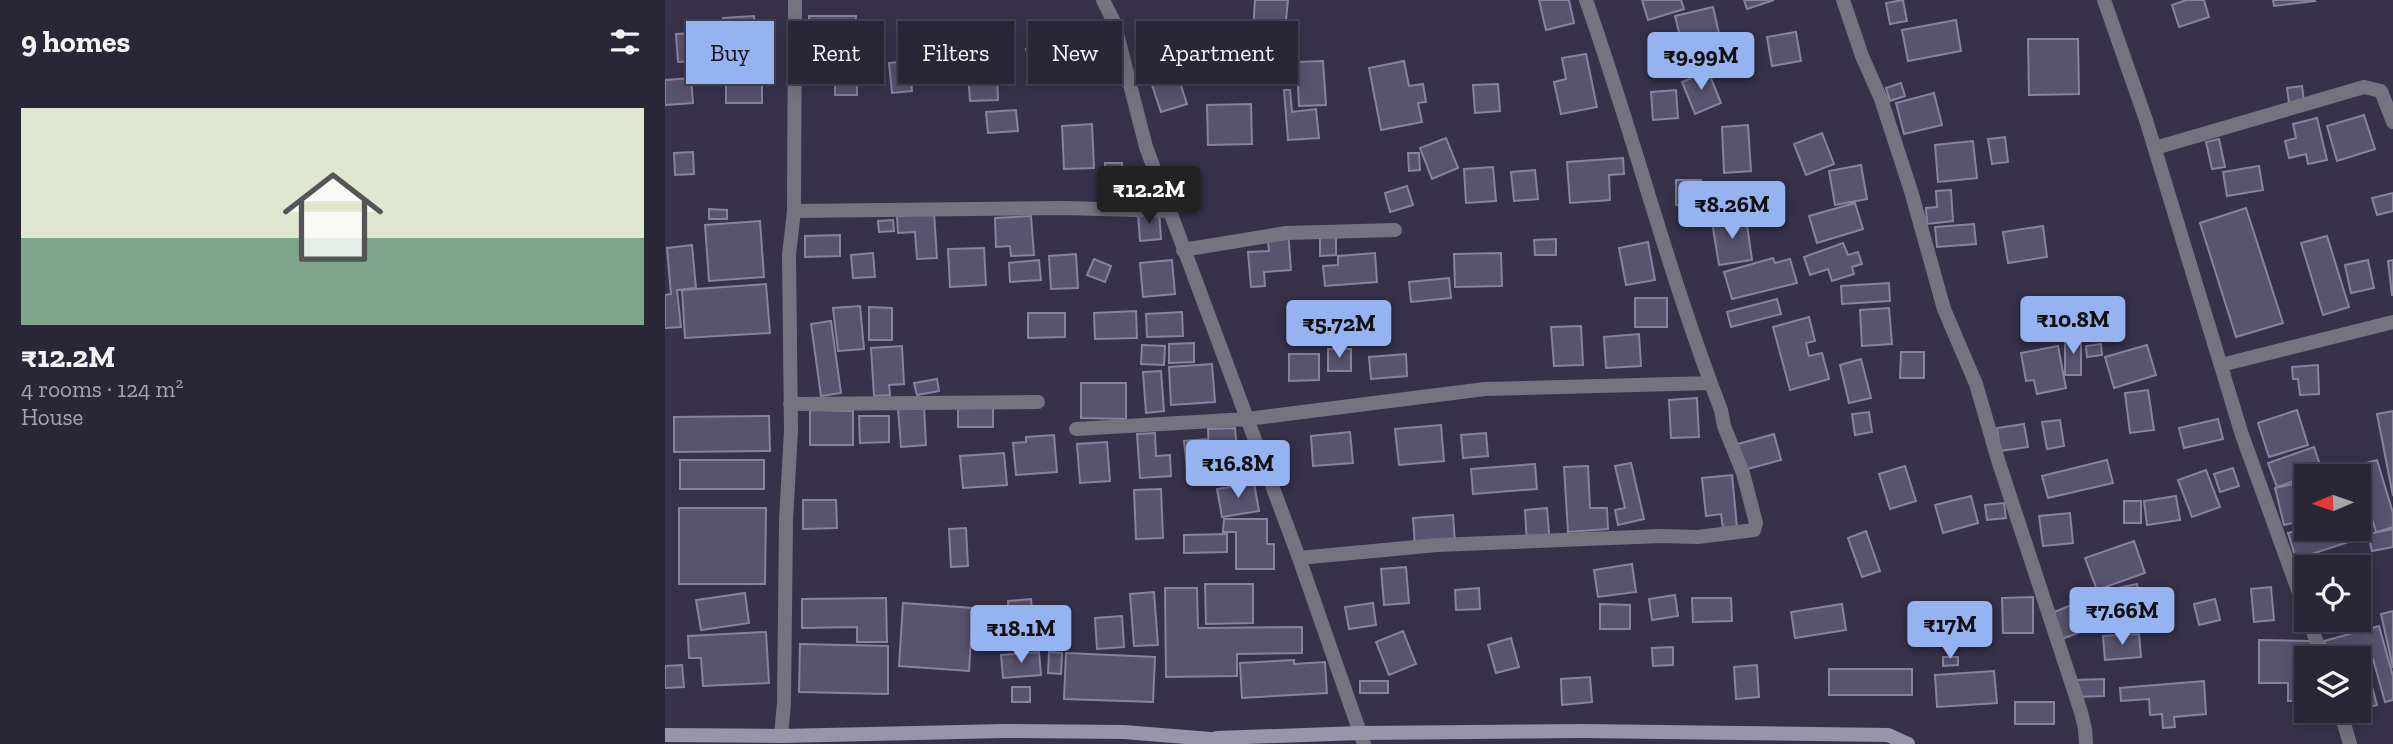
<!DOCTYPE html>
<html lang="en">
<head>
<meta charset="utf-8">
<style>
  :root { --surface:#292638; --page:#312e40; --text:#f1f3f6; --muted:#a5a5ae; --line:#454353; --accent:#95b2f1 }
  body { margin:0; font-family:"Zilla Slab",serif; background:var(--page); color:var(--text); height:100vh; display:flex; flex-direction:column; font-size:26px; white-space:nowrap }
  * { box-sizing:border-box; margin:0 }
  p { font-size:23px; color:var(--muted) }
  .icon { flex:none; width:38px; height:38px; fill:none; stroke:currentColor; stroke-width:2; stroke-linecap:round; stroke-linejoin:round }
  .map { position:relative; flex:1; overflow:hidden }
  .sheet { display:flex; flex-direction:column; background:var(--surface); width:665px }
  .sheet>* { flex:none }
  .top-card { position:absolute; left:21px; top:21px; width:665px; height:63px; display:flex; gap:14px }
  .needle { width:46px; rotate:268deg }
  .tools { position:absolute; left:1629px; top:464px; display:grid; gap:14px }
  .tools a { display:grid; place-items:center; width:77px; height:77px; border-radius:0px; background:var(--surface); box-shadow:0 4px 18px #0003,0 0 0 2px var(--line); font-size:35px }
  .price { position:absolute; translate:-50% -60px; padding:0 16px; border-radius:7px; background:var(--accent); color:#111; font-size:23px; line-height:46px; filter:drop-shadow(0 2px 4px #0008) }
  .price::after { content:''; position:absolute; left:50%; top:42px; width:21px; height:16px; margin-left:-10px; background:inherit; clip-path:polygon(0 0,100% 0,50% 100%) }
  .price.selected { background:#222; color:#fff }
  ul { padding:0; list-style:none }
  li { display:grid; align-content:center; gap:14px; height:371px; padding:0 21px }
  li+li { border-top:2px solid var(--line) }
  li span { display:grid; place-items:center; height:217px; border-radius:0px; color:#555 }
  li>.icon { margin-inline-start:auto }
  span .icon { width:126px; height:126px; fill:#fffc; stroke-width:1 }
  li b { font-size:30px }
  h2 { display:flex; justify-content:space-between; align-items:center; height:84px; padding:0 21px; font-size:30px }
  .tag { padding:0 24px; border-radius:0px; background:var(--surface); box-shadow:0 4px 18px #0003,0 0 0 2px var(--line); font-size:24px; line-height:63px }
  .tag.selected { background:var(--accent); color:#111 }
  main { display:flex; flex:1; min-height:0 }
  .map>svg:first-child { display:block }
  .building { fill:#58536e; stroke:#87839f; stroke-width:2 }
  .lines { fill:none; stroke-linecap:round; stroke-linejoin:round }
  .street { stroke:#757380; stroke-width:14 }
  .secondary { stroke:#9895a9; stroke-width:14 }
</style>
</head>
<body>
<main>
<section class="sheet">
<h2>9 homes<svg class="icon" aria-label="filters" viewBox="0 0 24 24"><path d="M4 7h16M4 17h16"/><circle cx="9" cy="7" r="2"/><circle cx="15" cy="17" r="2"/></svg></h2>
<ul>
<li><span style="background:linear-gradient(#dfe7d0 60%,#7fa58c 0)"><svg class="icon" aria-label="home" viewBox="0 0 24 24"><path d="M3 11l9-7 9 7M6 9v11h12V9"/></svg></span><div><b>₹12.2M</b><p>4 rooms · 124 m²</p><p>House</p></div></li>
</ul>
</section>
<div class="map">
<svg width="1728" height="744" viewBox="0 0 1728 744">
  <rect width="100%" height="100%" fill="#37324a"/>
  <!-- building -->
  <path class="building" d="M590,0H623L620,31L588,29Z
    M874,0H904L909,23L881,30Z
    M977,0H1016L1019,9L983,20Z
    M1079,0H1109L1082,9Z
    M1238,0L1242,21L1225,24L1221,3Z
    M1521,0H1539L1544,17L1514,27L1507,5Z
    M1608,0H1649L1650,1L1609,6Z
    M1048,7L1058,51L1021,60L1010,16Z
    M89,16L91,43L60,44L58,18Z
    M144,16H191L192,95H170V65H159V47H145Z
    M1291,20L1296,51L1243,61L1237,30Z
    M413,26L420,46L367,66L361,49L382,41L381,37Z
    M1131,32L1136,61L1107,66L1102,37Z
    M32,33L34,61L13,62L11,34Z
    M1363,39H1413L1414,94L1364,95Z
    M921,54L932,107L896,114L889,82L901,79L897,58Z
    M244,61L247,91L227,93L224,63Z
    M658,61L661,105L634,106L632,62Z
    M739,61L744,86L758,84L761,102L753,103L757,122L716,130L704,68Z
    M332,71L333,100L305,101L303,72Z
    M1043,71L1056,103L1030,114L1017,82Z
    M512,73L522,104L496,112L486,82Z
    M26,78L28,103L0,105V80Z
    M61,80H97V103H61Z
    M1236,83L1240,96L1225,101L1221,88Z
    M833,84L835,111L810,113L808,85Z
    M1637,86L1639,101L1624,103L1622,88Z
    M619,90H625L627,112L651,109L654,138L623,140Z
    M1011,90L1013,118L988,120L986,92Z
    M1269,93L1277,125L1239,134L1231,103Z
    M586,104L587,144L543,145L542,105Z
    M351,110L353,131L323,133L321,112Z
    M1699,115L1710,149L1672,161L1662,126Z
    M1652,118L1662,160L1643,164L1641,154L1624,158L1620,141L1631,138L1628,124Z
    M427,124L429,168L399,169L397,126Z
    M1083,125L1086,171L1059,173L1057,127Z
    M1157,133L1169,164L1141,175L1129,144Z
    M1340,137L1343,162L1327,164L1323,139Z
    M781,138L793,168L767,179L755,148Z
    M1554,139L1560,167L1547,169L1541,142Z
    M1308,141L1312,178L1273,182L1270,145Z
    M28,152L29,174L10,175L9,153Z
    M743,153H754L755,170L744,171Z
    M958,158L959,174L944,175L945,200L905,203L902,162Z
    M440,163H457V192H440Z
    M1196,165L1202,199L1170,205L1164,171Z
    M1594,166L1598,190L1562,196L1558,172Z
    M828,167L831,201L801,203L799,169Z
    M870,170L873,199L849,201L846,172Z
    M1011,180H1036V205H1011Z
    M742,186L748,205L725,212L720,193Z
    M1286,190L1288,221L1262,224L1261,208L1272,207L1271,191Z
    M1728,193V211L1712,215L1707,198Z
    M1190,203L1198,229L1152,243L1144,216Z
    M1581,208L1618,323L1571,337L1535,223Z
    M44,209L62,210V219H44Z
    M494,211L496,239L475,241L473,213Z
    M269,213L272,258L252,259L250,232L233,233L232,216Z
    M366,216L369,255L346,256L345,246L331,247L330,218Z
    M1081,217L1087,260L1054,265L1047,222Z
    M228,220L229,231L214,232L213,221Z
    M95,221L99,277L44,281L40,225Z
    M1309,224L1311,244L1272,247L1270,227Z
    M1378,226L1382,257L1343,263L1338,232Z
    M623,230L626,270L599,272L600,286L586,287L583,252L604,251L602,232Z
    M175,235V256L140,257V236Z
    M1662,236L1684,307L1658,315L1636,243Z
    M655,237H671V255L655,256Z
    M891,239V255H870L869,240Z
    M983,242L990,280L961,285L954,248Z
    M1178,243L1183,255L1193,252L1197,264L1187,267L1189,274L1167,281L1163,269L1145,275L1139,257Z
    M27,245L31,288L12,290L16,327L0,328V295L6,294L2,248Z
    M319,248L321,285L285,287L283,249Z
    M208,253L210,277L188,278L186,255Z
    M710,253L712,282L660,286L658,266L673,265V256Z
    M836,253L837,286L790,287L789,254Z
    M411,254L413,288L386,289L384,256Z
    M1108,258L1110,263L1125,259L1132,283L1067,299L1059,272Z
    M429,259L446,266L440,282L422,275Z
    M374,260L376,280L345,282L344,263Z
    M507,260L510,294L478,297L475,263Z
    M1703,260L1709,288L1686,293L1680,265Z
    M1728,260V295H1727L1723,261Z
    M784,278L786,298L746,302L744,282Z
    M1224,283L1225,301L1177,304L1176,286Z
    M101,284L105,333L20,338L17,290Z
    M970,298H1002V327H970Z
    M1112,299L1116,314L1066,327L1062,312Z
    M195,306L199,349L173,351L168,308Z
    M204,307L227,308V340H204Z
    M1224,308L1227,344L1197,346L1195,310Z
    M471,311L472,338L430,339L429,313Z
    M517,312L518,336L482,337L481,314Z
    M363,313H400V337L363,338Z
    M1144,317L1150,341L1141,343L1144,356L1157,353L1164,379L1125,390L1108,327Z
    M166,321L176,393L156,396L146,324Z
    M690,323L692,344L677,345L675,325Z
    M916,326L918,365L889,366L886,327Z
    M974,334L976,366L941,368L939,337Z
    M1400,338H1416V375H1400Z
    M529,343V362L504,363V344Z
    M1436,344L1437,355L1422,357L1421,346Z
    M477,345L500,346L499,365L476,364Z
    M1482,345L1491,375L1449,388L1440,357Z
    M237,346L239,384L224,385L225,395L209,396L206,348Z
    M1393,346L1401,388L1372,394L1369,380L1361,381L1356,353Z
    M663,349H686V371H663Z
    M1236,352H1259V378H1235Z
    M624,354H654V380L624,381Z
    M741,354L742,376L706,379L704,357Z
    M1196,359L1206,398L1184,403L1175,365Z
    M547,364L550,402L506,405L504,367Z
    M1653,365L1654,394L1635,395L1633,379H1628L1627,367Z
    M496,371L499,411L481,413L478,372Z
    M272,379L274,391L252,395L249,383Z
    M416,383H461V419L416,418Z
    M1483,390L1489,430L1465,433L1460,393Z
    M1032,398L1034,437L1006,438L1004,400Z
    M293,404H328V427H293Z
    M259,407L261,445L236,447L233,409Z
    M145,410L188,411V445H145Z
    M1632,410L1643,445L1604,457L1593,423Z
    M1728,411V496L1712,414Z
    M1204,412L1207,432L1190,435L1187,414Z
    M104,416L105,451L9,452V417Z
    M194,416H224V442L195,443Z
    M1553,419L1558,439L1519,448L1514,428Z
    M1395,420L1399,446L1382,449L1377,422Z
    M1359,424L1363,447L1335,451L1332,428Z
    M776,425L779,461L734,465L730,429Z
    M570,428L572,451L544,453L543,429Z
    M685,432L688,463L648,466L646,436Z
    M490,433L491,456L505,455L506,476L475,478L472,434Z
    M821,433L823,456L798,458L796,435Z
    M1109,434L1116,460L1079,470L1073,444Z
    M389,435L392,472L351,475L348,443L361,442V437Z
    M542,439L544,468L522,469L519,441Z
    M442,442L445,481L415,483L412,444Z
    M1649,447L1657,471L1612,487L1603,463Z
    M339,453L342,485L298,488L295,456Z
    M574,455V467H585L586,481L549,483L547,456Z
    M15,460H99V489H15Z
    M1442,460L1448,483L1383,498L1377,476Z
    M1712,460L1728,513V527L1711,532L1691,466Z
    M966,463L979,519L953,525L950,510L960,508L950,466Z
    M870,464L872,489L808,494L806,469Z
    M923,466L925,508H942L943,529L903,532L899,467Z
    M1240,466L1251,501L1225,509L1214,474Z
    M1568,468L1574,486L1555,492L1549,474Z
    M1541,470L1555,507L1527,517L1513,480Z
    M1686,470L1687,476H1662Z
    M1067,475L1072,527L1058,529L1056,514L1041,516L1037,478Z
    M1642,481V520L1619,525L1610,488Z
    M589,483L594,511L557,517L552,489Z
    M496,489L498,538L471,539L469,490Z
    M1306,496L1313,523L1278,533L1270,505Z
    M1511,496L1515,520L1482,525L1479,501Z
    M138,500H171L172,528L138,529Z
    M1459,501H1476V523H1459Z
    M1339,503L1341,518L1322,520L1320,505Z
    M14,508H101L100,584H14Z
    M882,508L885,545L862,546L860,510Z
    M1405,513L1408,543L1378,546L1374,516Z
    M788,515L790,543L750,546L748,518Z
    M1697,516L1702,536L1631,559L1623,533L1642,528H1694V517Z
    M559,519H602V544H609V569H571V532H558Z
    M301,528L303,566L286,567L284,529Z
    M1728,529V547L1707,551L1703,534Z
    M1201,531L1215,571L1197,577L1183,538Z
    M562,534V552L519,553V535Z
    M1469,541L1480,573L1432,590L1420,558Z
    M967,564L971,592L933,597L929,570Z
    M741,567L744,603L719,605L716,569Z
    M540,584H588V623L541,624Z
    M1472,584L1478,614L1430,625L1424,594Z
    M1606,587L1609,620L1589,622L1586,589Z
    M500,588H532L533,628L637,627V653L572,654V676L501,677Z
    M814,588L815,609L791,610L790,590Z
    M489,592L493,645L469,646L465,594Z
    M80,593L84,623L36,630L31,600Z
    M1010,595L1013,616L987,620L984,599Z
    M1368,597V633H1338L1337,598Z
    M221,598L222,642H192V627L137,628V599Z
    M1027,598H1066L1067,621L1028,622Z
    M366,599L369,634L345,636L343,601Z
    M1550,599L1555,620L1534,625L1529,604Z
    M238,603L308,608L304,671L234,666Z
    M708,603L711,625L684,629L680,607Z
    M935,604L965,605V629H935Z
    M1177,604L1181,630L1130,638L1126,612Z
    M1406,605L1416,632L1397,639L1387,613Z
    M399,607L400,635L379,636L378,609Z
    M1728,611V668L1716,614Z
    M457,616L459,647L432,649L430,618Z
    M1714,626L1728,676V700L1720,702L1708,659L1700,661L1712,705L1694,710V658H1664L1659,641Z
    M738,631L751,664L724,675L711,642Z
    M101,632L104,683L38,686L36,658H24L23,636Z
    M1474,634L1476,657L1440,660L1438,636Z
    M846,638L854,667L831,673L823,645Z
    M1594,640L1646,641V658H1642V701H1623V683H1594Z
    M135,644L223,646V694L134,692Z
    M1008,647V665L988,666L987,648Z
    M374,652L376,675L338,678L336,655Z
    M384,652L397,653L396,674L383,673Z
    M401,653L490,657L488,702L399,699Z
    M1278,657H1293V665L1278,666Z
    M629,660V664L660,662L662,693L577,698L575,663Z
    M17,665L19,687L0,688V666Z
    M1092,665L1094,697L1071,699L1069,667Z
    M1164,669H1247V695H1164Z
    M1329,671L1332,703L1272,707L1270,675Z
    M925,677L927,702L897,705L896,679Z
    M1439,679V696L1410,697V680Z
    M695,681H723V693H695Z
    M1539,681L1541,714L1509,717L1510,727L1498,728L1497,714L1485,715L1484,699L1456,701L1455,688Z
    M347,687H365V702H347Z
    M1350,702H1389V724H1350Z"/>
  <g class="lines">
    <!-- street -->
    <path class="street" d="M438,0L449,22L481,147L634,558L699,744
      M1178,0L1197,56L1216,99L1246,191L1279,309L1311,384L1333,460L1416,712L1420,729L1421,744
      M1439,0L1481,120L1577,435L1642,615
      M1490,148L1699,87L1716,91L1728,122
      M129,211L400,208L504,211
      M518,250L621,233L730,230
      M1556,365L1728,322
      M125,404L373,402
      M411,429L582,419L820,389L1046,383
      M634,558L772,545L996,536L1033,537L1089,530L1091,523L1078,473L1059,426L1056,410C1004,276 969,136 921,0
      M1644,620L1657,658
      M1675,710L1685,744
      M116,736L119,703L121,521L126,430L124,255L129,211L130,0"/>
    <!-- secondary -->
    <path class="secondary" d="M0,735L116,736L339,731L459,732L558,740
      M552,738L695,733L918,731L1223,735L1243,744"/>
  </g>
</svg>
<div class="tools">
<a><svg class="needle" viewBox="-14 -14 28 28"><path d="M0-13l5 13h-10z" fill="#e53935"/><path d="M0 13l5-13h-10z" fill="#a5a5ae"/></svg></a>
<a><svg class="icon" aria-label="locate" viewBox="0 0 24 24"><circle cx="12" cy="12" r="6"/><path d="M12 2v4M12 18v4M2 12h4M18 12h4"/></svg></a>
<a><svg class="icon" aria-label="layers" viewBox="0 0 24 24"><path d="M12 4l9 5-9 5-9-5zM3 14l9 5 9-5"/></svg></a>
</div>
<b class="price" style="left:1036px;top:92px">₹9.99M</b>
<b class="price selected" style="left:484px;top:226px">₹12.2M</b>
<b class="price" style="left:1067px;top:241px">₹8.26M</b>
<b class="price" style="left:1408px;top:356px">₹10.8M</b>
<b class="price" style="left:674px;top:360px">₹5.72M</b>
<b class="price" style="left:573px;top:500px">₹16.8M</b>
<b class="price" style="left:1457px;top:647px">₹7.66M</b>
<b class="price" style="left:1285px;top:661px">₹17M</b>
<b class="price" style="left:356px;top:665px">₹18.1M</b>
<div class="top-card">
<a class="tag selected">Buy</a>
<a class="tag">Rent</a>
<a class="tag">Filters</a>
<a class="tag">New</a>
<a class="tag">Apartment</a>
</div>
</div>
</main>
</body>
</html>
